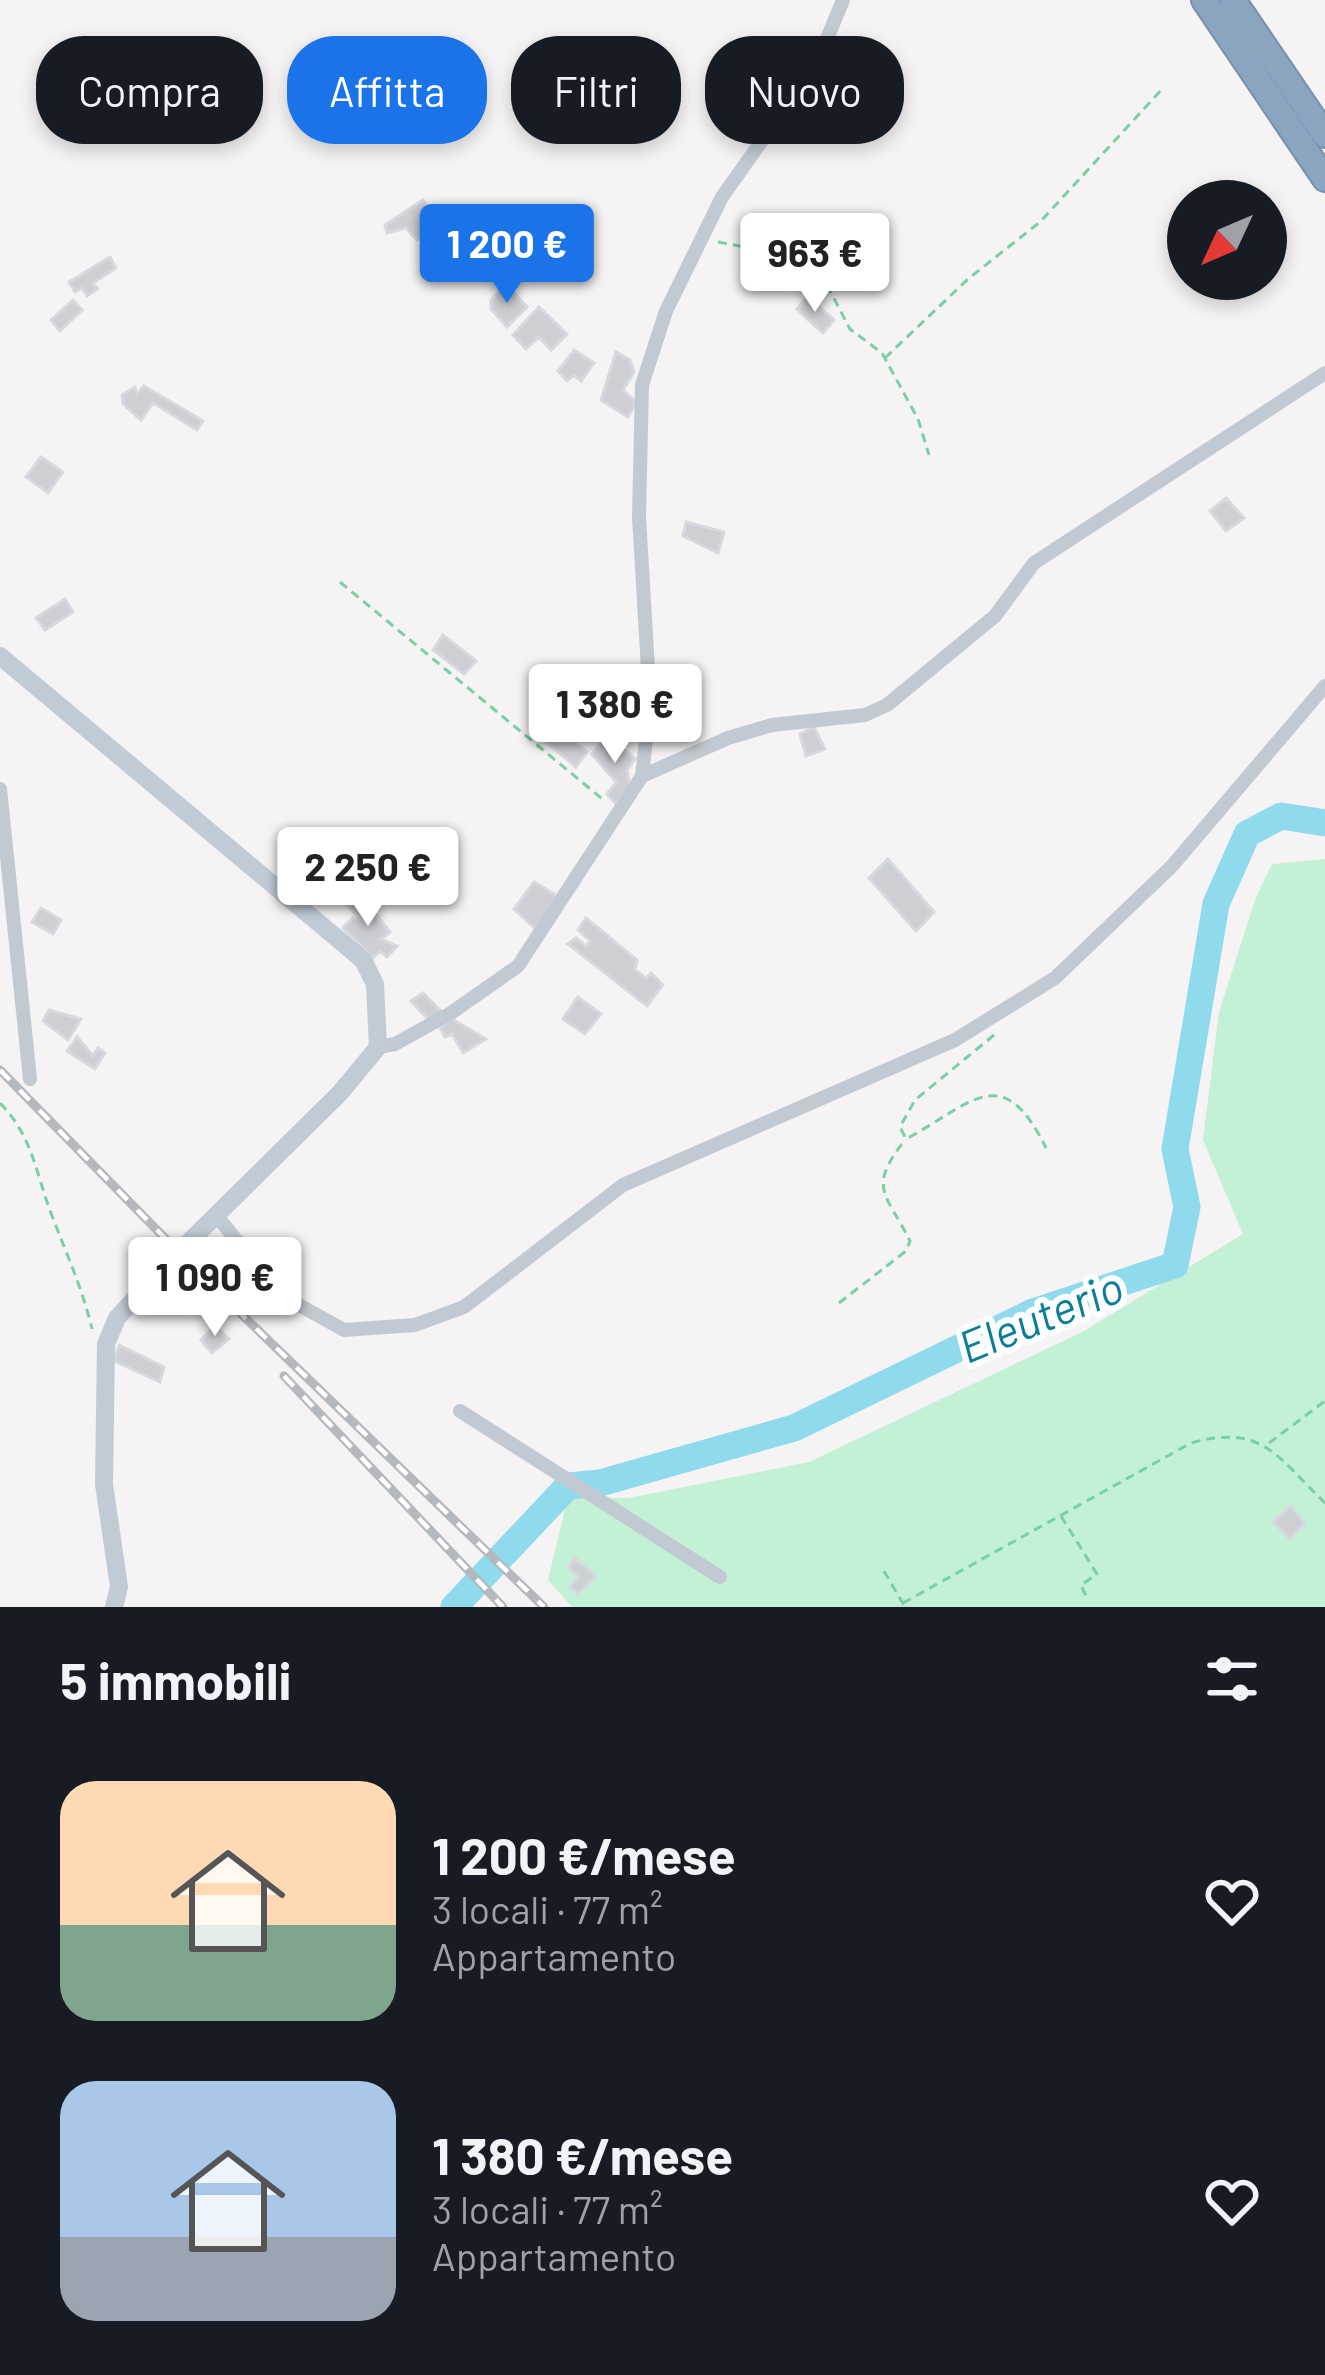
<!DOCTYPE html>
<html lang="it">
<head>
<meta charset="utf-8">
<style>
  :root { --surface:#171b24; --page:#242831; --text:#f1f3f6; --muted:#9ea1a6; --accent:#1a73e8 }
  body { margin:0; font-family:Barlow,sans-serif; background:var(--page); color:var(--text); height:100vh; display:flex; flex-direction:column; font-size:45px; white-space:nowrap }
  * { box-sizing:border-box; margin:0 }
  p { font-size:39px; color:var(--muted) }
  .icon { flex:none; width:66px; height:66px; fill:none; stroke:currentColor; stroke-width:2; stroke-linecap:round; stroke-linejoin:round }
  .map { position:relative; height:1607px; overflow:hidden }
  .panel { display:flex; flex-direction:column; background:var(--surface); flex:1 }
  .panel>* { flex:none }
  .banner { position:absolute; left:36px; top:36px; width:1254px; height:108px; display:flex; gap:24px }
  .needle { width:78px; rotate:226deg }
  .tools { position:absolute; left:1167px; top:180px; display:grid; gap:24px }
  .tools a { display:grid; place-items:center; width:120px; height:120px; border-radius:50%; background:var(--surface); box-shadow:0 6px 18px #0003; font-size:60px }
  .price { position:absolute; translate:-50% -102px; padding:0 27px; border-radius:12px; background:#fff; color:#222; font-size:39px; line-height:78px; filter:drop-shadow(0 3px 6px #0008) }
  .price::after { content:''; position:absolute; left:50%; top:72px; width:36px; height:27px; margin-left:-18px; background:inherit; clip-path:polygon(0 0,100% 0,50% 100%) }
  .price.on { background:var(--accent); color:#fff }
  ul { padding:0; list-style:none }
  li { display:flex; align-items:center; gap:36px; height:300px; padding:0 60px }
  li span { display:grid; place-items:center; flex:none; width:336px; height:240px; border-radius:36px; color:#555 }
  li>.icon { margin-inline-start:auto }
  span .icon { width:144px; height:144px; fill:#fffc; stroke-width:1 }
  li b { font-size:51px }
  h2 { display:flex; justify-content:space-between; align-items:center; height:144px; padding:0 60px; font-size:51px }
  .tag { padding:0 42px; border-radius:48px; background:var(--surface); box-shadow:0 6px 18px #0003; font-size:42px; line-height:108px }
  .tag.on { background:var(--accent); color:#fff }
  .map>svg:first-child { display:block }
  .green { fill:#c3f1d5 }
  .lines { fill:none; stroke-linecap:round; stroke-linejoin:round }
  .river { stroke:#90daee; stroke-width:27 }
  .building { fill:#cdcfd5; stroke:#d7d9de; stroke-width:3 }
  .highway-casing { stroke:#7690ad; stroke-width:28 }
  .path { stroke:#7ad0a6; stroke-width:3; stroke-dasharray:9 6; stroke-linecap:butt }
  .street { stroke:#c1cad2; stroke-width:14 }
  .secondary { stroke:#c1cbd6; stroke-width:18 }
  .highway { stroke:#8ba5c1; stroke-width:24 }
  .rail-casing { stroke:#b5b8bd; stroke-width:9 }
  .rail { stroke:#fff; stroke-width:4.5; stroke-dasharray:14; stroke-linecap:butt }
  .secondary-bridge { stroke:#c1cbd6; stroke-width:18 }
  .labels { text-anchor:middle; stroke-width:12; stroke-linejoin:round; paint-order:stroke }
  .water-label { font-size:45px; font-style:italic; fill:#0c7c9b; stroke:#fff }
</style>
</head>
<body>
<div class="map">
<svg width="1325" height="1607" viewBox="0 0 1325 1607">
  <rect width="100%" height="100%" fill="#f5f3f3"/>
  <!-- green -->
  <path class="green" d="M1325,859V1607H572L548,1580L568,1497L629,1498L809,1462L1084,1331L1243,1234L1203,1140L1219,1012L1256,897L1272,864Z"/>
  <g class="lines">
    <!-- river -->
    <path class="river" d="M454,1607L568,1486L600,1483L794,1428L1033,1312L1175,1265L1187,1207L1175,1149L1216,904L1247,834L1281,816L1325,823"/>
  </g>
  <!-- building -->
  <path class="building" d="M423,200L440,222L417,240L406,228L387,233L385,225Z
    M110,257L116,268L93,283L98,289L87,296L82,288L75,292L69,282Z
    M502,288H510L527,307L507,327L491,309V300Z
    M807,297L834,320L823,333L797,309Z
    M73,300L82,310L60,331L51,320Z
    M539,307L567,334L551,350L539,337L526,349L513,335Z
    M574,350L594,363L581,381L574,375L567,381L558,371Z
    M616,352L630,360L634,372L623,390L636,402L628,417L601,400Z
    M144,386L203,421L197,430L153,403L141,420L123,404L122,395L135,387L137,394Z
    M41,457L63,472L48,493L26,477Z
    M1226,498L1244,518L1226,531L1210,511Z
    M686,522L724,532L718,553L683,536Z
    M65,599L73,612L45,630L36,618Z
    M443,635L476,661L464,674L433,650Z
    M543,715L587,752L576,767L540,737Z
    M814,727L825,749L806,756L800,734Z
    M607,735L635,759L627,770L630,785L616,804L607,794L616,782L592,754Z
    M888,859L934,912L916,931L869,878Z
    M534,882L554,894L555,906L539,932L514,909Z
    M359,893L390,932L381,939L397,946L387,957L380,951L373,958L343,928L353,918L362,920L347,905Z
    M41,908L61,920L53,934L32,922Z
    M586,918L637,960L635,970L646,978L651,973L663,985L647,1006L568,944L576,938L586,946L590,941L578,930Z
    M423,993L442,1012L429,1020L411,1001Z
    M578,997L601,1014L585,1034L563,1019Z
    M49,1010L81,1019L68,1040L43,1021Z
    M452,1019L486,1039L463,1053L452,1034L445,1037L440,1028Z
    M77,1037L93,1056L98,1048L105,1053L95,1069L67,1051Z
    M253,1280L270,1292L258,1309L242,1294Z
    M215,1326L229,1339L212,1353L201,1340Z
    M119,1345L164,1367L160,1382L114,1361Z
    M1291,1506L1305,1523L1290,1539L1273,1522Z
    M575,1558L596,1576L578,1594L570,1587L578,1577L568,1567Z"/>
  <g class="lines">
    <!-- highway casing -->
    <g class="highway-casing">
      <path id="highway" d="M1204,0L1325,179
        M1233,0L1325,135"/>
    </g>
    <!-- path -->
    <path class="path" d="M718,242L788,255L829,289L850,329L882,353L918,419L929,455
      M885,358L968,279L1040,222L1164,87
      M340,582L606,802
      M994,1035L915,1100L900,1127L906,1139C973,1103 1002,1059 1046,1148
      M0,1103C33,1137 35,1171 51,1213C66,1253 82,1287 92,1329
      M839,1303L906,1251L910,1241C887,1194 866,1189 905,1140
      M1269,1443L1325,1401
      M1061,1516L1097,1574L1081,1585L1086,1596
      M884,1571L905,1607
      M903,1603L1191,1443C1263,1423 1277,1457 1325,1503"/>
    <!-- street -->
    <path class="street" d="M642,776L650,703L639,517L642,385L666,311L722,197L817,63L843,0
      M0,789L30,1079
      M378,1047L395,1044L451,1013L518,966L642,776L728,738L772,725L865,715L887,705L995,616L1034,563L1325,373
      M216,1215L281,1295L344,1330L415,1325L464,1307L623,1185L955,1040L1055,978L1172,866L1325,686
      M460,1411L720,1577"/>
    <!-- secondary -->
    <path class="secondary" d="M0,656L363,960L375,984L378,1047L340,1093L192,1239
      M114,1607L119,1587L104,1484L106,1344L117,1318L163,1268"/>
    <!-- highway -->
    <use href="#highway" class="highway"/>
    <!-- rail casing -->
    <g class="rail-casing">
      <path id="rail" d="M0,1070L204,1278L544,1607
        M284,1376L503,1607"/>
    </g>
    <!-- rail -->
    <use href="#rail" class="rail"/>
    <!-- secondary-bridge -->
    <path class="secondary-bridge" d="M163,1268L192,1239"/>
  </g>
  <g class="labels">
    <!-- water labels -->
    <g class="water-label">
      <text transform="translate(1041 1317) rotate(-22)" y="16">Eleuterio</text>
    </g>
  </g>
</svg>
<div class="tools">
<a><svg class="needle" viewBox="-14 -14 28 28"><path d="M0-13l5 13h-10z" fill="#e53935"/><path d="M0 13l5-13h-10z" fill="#9ea1a6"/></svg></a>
</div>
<b class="price on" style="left:507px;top:306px">1 200 €</b>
<b class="price" style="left:815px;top:315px">963 €</b>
<b class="price" style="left:615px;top:766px">1 380 €</b>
<b class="price" style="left:368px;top:929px">2 250 €</b>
<b class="price" style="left:215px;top:1339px">1 090 €</b>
<div class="banner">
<a class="tag">Compra</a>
<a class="tag on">Affitta</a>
<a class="tag">Filtri</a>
<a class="tag">Nuovo</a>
</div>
</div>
<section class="panel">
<h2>5 immobili<svg class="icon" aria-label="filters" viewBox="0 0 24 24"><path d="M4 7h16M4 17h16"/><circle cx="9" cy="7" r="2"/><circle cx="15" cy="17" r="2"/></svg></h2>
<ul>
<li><span style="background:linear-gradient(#ffd9b3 60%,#7fa58c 0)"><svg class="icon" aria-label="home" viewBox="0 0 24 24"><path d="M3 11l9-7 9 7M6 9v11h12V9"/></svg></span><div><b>1 200 €/mese</b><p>3 locali · 77 m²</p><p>Appartamento</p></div><svg class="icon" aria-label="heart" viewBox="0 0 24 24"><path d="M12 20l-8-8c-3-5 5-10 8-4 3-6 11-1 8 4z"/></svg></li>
<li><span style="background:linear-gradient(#a9c7e8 65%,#9aa5b1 0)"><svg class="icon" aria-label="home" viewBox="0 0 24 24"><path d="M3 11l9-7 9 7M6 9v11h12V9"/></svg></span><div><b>1 380 €/mese</b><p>3 locali · 77 m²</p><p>Appartamento</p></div><svg class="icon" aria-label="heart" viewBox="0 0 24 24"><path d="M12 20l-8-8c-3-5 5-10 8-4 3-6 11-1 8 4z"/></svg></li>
</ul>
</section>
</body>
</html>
